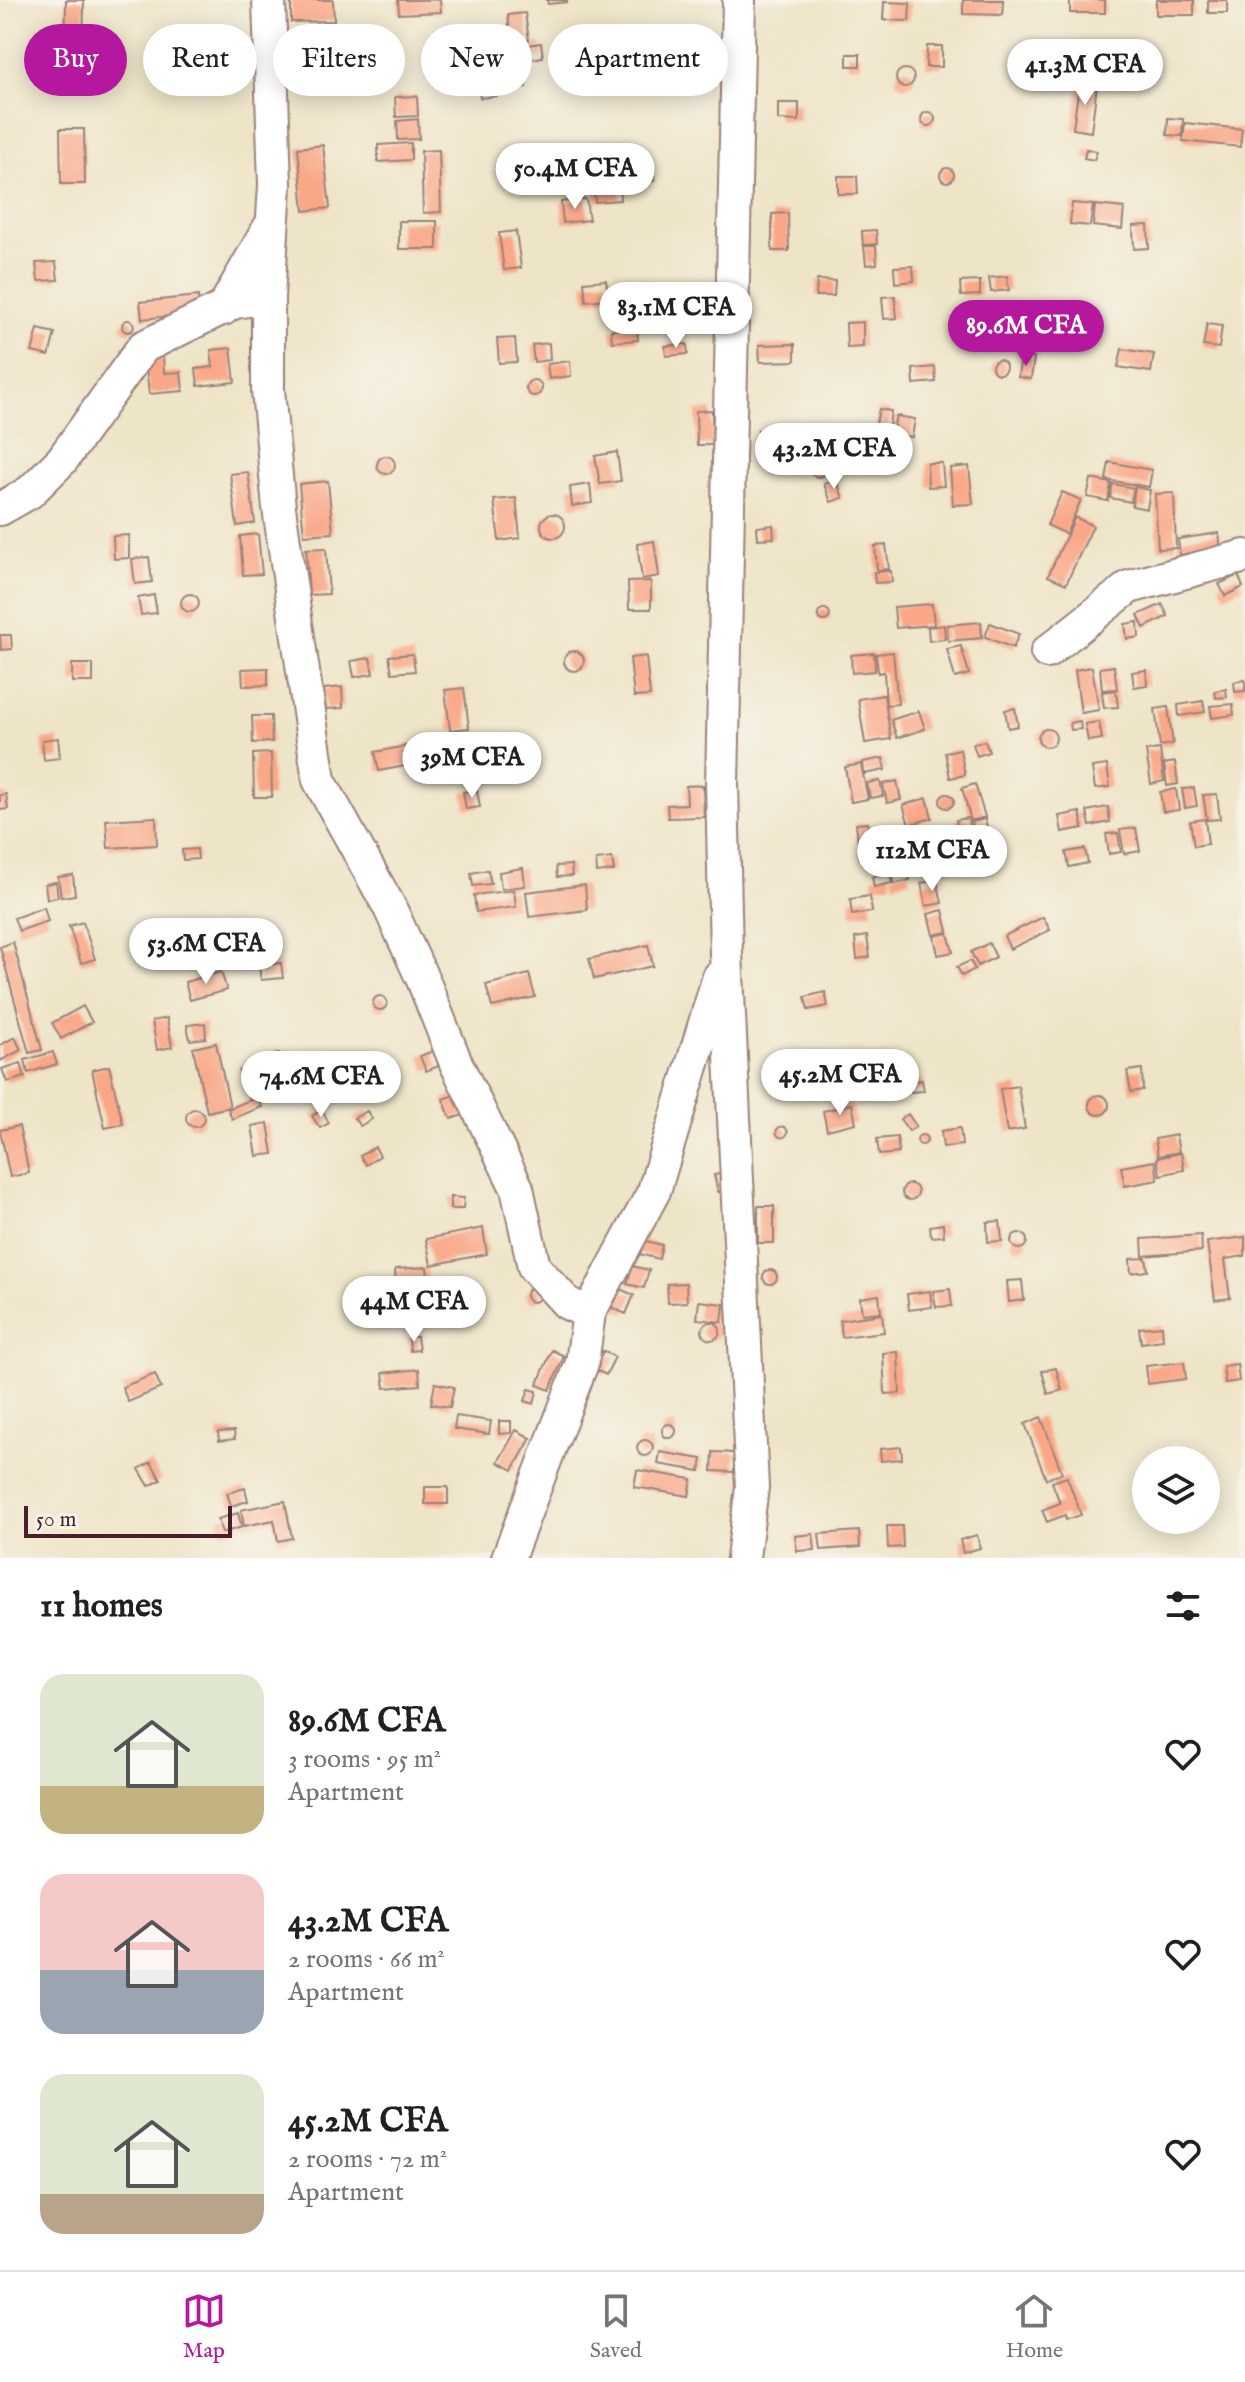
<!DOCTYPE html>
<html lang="en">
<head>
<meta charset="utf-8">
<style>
  :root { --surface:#fff; --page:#f6f6f6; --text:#202124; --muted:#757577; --line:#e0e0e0; --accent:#b5179e }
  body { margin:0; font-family:"IM FELL English",serif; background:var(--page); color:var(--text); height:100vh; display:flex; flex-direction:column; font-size:30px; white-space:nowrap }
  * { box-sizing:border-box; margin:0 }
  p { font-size:26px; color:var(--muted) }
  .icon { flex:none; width:44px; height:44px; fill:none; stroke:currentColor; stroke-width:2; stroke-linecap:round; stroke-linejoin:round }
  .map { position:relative; height:1558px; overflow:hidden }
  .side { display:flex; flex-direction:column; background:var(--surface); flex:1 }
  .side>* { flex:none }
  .top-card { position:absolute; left:24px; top:24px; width:800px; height:72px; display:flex; gap:16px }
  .buttons { position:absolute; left:1132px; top:1446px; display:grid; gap:16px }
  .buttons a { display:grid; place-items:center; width:88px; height:88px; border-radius:50%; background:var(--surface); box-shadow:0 4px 20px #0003; font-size:40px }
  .scale { position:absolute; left:24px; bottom:20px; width:208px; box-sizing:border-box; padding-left:8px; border:4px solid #4a1f2b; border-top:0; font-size:22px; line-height:28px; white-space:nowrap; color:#4a1f2b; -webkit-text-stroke:6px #f7f3e8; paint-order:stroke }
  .price { position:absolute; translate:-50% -68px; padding:0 18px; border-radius:28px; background:#fff; color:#222; font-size:26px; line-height:52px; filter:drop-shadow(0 2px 4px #0008) }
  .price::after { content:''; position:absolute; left:50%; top:48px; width:24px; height:18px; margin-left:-12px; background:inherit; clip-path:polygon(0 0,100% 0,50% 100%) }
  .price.active { background:var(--accent); color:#fff }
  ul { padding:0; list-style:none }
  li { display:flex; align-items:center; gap:24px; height:200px; padding:0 40px }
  li span { display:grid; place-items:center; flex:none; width:224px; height:160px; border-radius:24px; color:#555 }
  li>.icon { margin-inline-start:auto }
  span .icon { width:96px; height:96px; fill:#fffc; stroke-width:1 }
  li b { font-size:34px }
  h2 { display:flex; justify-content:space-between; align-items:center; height:96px; padding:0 40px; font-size:34px }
  .chip { padding:0 28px; border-radius:36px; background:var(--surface); box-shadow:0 4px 20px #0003; font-size:28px; line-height:72px }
  .chip.active { background:var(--accent); color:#fff }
  .menu { display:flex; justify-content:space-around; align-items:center; height:112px; border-top:2px solid var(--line); background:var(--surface); font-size:22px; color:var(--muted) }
  .menu a { display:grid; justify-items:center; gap:4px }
  .menu .active { color:var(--accent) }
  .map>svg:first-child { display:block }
  .building { fill:#f9a787 }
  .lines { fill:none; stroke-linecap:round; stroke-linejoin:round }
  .minor-casing { stroke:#9c8279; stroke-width:36 }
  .minor { stroke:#fff; stroke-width:32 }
</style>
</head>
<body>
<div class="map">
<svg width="1245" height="1558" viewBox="0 0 1245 1558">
  <rect width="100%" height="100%" fill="#f7f3e8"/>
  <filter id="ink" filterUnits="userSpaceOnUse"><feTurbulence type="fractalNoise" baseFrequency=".0125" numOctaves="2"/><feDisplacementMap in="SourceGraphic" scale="16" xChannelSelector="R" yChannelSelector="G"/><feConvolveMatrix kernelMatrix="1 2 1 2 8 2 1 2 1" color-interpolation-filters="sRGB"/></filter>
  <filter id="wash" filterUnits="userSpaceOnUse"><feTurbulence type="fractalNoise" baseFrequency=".006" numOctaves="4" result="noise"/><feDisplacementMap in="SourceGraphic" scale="32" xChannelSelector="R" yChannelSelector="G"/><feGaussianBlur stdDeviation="1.8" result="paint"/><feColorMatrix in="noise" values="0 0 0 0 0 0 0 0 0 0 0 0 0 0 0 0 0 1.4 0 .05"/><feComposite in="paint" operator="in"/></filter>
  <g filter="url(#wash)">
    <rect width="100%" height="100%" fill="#eee4c7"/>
    <g id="blocks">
      <!-- building -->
      <path class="building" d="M66,0H84L83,62H65Z
        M291,0H333L334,21L291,22Z
        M398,0H440L441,12L399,14Z
        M547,0H567V2L548,4Z
        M963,0H1003V15L963,14Z
        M1070,0H1105V13H1070Z
        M1156,0H1194V15H1156Z
        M1208,0H1227V13H1208Z
        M884,2L910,3L909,21L883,20Z
        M525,13L529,40L511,43L508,15Z
        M541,43L543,57L531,59L528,45Z
        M927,46H942V67H926Z
        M522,48L526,87L508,88L504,50Z
        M847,54H860V66H847Z
        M492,55L497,96L480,98L474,57Z
        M641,56L643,69L619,71L618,59Z
        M896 78a9 9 0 1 1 18 0a9 9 0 1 1-18 0Z
        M1079,83L1097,85L1091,132L1073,129Z
        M417,96L418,116L396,117L395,97Z
        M778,103H799V121L778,120Z
        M921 119a7 7 0 1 1 14 0a7 7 0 1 1-14 0Z
        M1168,118L1183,119L1182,136L1167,135Z
        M418,119L419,139L398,140L397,121Z
        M1185,123L1242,129L1240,147L1183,141Z
        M60,129H84L85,184H61Z
        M411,143V160L378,162V145Z
        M323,145L330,208L304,211L298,148Z
        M1086,149L1097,151L1094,160L1084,158Z
        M439,150L441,212L423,213L421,151Z
        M643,163H653L654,181H643Z
        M940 175a7 7 0 1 1 14 0a7 7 0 1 1-14 0Z
        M838,176H857L858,194H838Z
        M619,183L620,200L595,202L594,185Z
        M586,199L589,220L563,223L561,202Z
        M1072,203L1093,205L1090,226L1070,224Z
        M1095,205L1124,208L1122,229L1093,226Z
        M788,213L789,251H772V214Z
        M399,221H437V249H399Z
        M1148,225L1149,248L1134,249L1133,226Z
        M876,230L877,244L863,245L862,231Z
        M516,231L521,268L504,270L499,233Z
        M864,246H876L877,264L866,265Z
        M56,262L58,280L38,281L36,263Z
        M913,266L914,281L895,283L894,267Z
        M1007,276L1009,290L991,292L989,278Z
        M606,280L609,299L586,301L584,282Z
        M817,280L835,281L834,296H816Z
        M980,281V295L961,296L960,282Z
        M698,294H711L713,325L699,326Z
        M198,296L199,313L142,319L140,302Z
        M895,296L897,318L884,319L882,297Z
        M122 326a6 6 0 1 1 12 0a6 6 0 1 1-12 0Z
        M863,322V347L847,348L846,323Z
        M1207,324L1222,326L1219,348L1203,346Z
        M637,327L638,340L612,342L611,330Z
        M38,329L55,333L49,356L32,352Z
        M515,338L517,362L499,363L497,339Z
        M549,343L550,360L534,362L532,345Z
        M687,344L688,354L666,356L665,346Z
        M795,344V361L760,362L759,345Z
        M231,348L235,382L198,386L196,369L213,367L211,350Z
        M1122,349L1154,354L1151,372L1118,367Z
        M163,356L164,373L181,372L183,391L149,394L145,358Z
        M1021,356L1034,358L1031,379L1018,377Z
        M992 367a7 7 0 1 1 14 0a7 7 0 1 1-14 0Z
        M570,361L571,376L549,379L547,364Z
        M935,367L936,382L914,384L913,369Z
        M526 388a8 8 0 1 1 16 0a8 8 0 1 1-16 0Z
        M879,409L891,411L889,426L876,424Z
        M712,410L713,445H697L696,411Z
        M896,416L915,419L912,437L892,434Z
        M758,430H770L772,458L760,459Z
        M617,452L621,481L600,484L595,456Z
        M377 465a9 9 0 1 1 18 0a9 9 0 1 1-18 0Z
        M809 468a9 9 0 1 1 18 0a9 9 0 1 1-18 0Z
        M1109,462L1152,470L1149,487L1106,480Z
        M927,463H942L944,486L928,487Z
        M969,466L973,504L953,505L950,468Z
        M248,472L255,523L237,526L230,474Z
        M836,479L843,498L831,502L824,484Z
        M1091,479L1111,483L1108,501L1087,497Z
        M328,481L333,533L304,535L299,484Z
        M590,484L592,503L572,506L570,487Z
        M1113,484L1134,488L1131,502L1110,498Z
        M1135,487L1150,490L1147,509L1132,506Z
        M1062,492L1081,500L1066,534L1047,525Z
        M1174,493L1176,548L1158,549L1155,494Z
        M516,498L520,538L499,541L494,500Z
        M541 526a12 12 0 1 1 24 0a12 12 0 1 1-24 0Z
        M1075,517L1093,526L1066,584L1048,576Z
        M773,525L774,538L758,539L757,527Z
        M1219,533L1221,549L1180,555L1178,539Z
        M258,534L262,574L243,575L240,536Z
        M129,535V558L114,559L113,536Z
        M654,541L659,576L642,579L637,544Z
        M886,545L889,569L877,570L875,546Z
        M326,548L329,594L309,595L306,549Z
        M149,557L152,582L135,584L132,559Z
        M891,571L892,582L875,583L874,572Z
        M1238,575L1243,587L1225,596L1219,584Z
        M651,581V609H629L628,582Z
        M181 603a9 9 0 1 1 18 0a9 9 0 1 1-18 0Z
        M154,595L157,613L141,615L138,598Z
        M932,604L934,625L896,628L894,607Z
        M1162,604L1168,616L1144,628L1138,615Z
        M818 615a6 6 0 1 1 12 0a6 6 0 1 1-12 0Z
        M981,622L982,638L948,641L947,625Z
        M1138,622L1139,637L1127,639L1125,624Z
        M990,623L1019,634L1013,648L985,637Z
        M944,625L945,639L929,641L928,627Z
        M0,635H11L12,649L1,650Z
        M961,646L969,674L955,678L947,649Z
        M564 661a10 10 0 1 1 20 0a10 10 0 1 1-20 0Z
        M893,652L898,704L886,705L884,672L878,673L876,654Z
        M874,653L875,671L852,673L851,655Z
        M413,654L415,671L392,673L389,656Z
        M646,656L650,696L634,697L630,658Z
        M370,658L373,674L354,677L351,661Z
        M72,664H93V682H72Z
        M1114,666L1117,689L1102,690L1100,668Z
        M1092,667L1099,710L1081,713L1075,670Z
        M268,668V685L243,686L242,669Z
        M1146,670L1147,685L1134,687L1132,672Z
        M1245,680V691L1235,692L1234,682Z
        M342,687L343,708L326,709L324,689Z
        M464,688L469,728L450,730L445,690Z
        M1226,689L1227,697L1216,698L1215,691Z
        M1116,690L1118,707L1104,708L1102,692Z
        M884,695L891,739L865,743L858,699Z
        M1203,701L1205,712L1179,716L1178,705Z
        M1233,704L1234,715L1212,718L1210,706Z
        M1168,707L1173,744L1160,746L1155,709Z
        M1015,708L1018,726L1008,728L1005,710Z
        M919,711L925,729L897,738L891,720Z
        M252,716H271L272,742L253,743Z
        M1080,721L1081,729L1071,730L1070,723Z
        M1099,722L1102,739L1088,741L1085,724Z
        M1038 738a9 9 0 1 1 18 0a9 9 0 1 1-18 0Z
        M58,738L60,758L44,760L42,740Z
        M432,741L436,760L379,771L375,752Z
        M985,741L989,752L977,756L973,744Z
        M960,749L965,775L950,778L945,752Z
        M1160,749L1164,781L1151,784L1146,751Z
        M271,753L272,797H254L253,754Z
        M883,758L885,770L864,774L863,762Z
        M1175,762L1178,784L1167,786L1164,764Z
        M861,764L868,799L851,802L845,767Z
        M1107,765L1110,787L1095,789L1092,767Z
        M880,781L883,796L870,798L867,783Z
        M897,781L901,800L887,803L883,784Z
        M975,784L985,817L971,821L962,788Z
        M703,785L704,817L668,818L667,805L687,804L686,786Z
        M1194,788L1197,806L1185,808L1182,789Z
        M1176,789L1179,810L1163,812L1160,792Z
        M477,790L480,807L466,809L463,792Z
        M6,794L8,809L0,810V795Z
        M1217,794L1220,819L1207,820L1203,795Z
        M940 801a7 7 0 1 1 14 0a7 7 0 1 1-14 0Z
        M927,798L932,818L909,825L903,805Z
        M1108,807L1110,822L1090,826L1087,811Z
        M1080,812L1083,828L1062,832L1059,816Z
        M156,817L157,845L108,848L106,820Z
        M968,818L972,837L960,839L956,820Z
        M985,819L988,833L975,836L972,822Z
        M1205,819L1208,844L1194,846L1190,821Z
        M868,823L872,856L860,858L856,824Z
        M1136,828L1140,851L1124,854L1120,830Z
        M1118,833L1121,852L1109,854L1106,834Z
        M989,835L992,847L962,853L959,841Z
        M197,849L198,859L183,860L182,850Z
        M1085,849L1088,863L1069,867L1066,852Z
        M612,858L614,871L597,873L596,860Z
        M571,865L572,876L557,877L556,866Z
        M523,868L525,886L501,889L499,872Z
        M488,870L491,884L473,886L471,873Z
        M908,871L910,880L894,884L892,875Z
        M890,873L892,883L874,887L872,877Z
        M73,875L75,895L61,897L58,877Z
        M937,880L942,903L926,906L921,883Z
        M56,882L58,897L47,899L45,884Z
        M585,885L587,910L529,917L526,892Z
        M514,890L516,907L476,912L474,895Z
        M870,896L872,912L852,915L850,899Z
        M44,907L48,921L19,931L14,918Z
        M943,910L948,932L933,935L928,914Z
        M1043,917L1050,930L1010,949L1004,936Z
        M83,922L95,959L81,963L69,926Z
        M948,933L953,952L938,955L934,936Z
        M867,936L870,957L857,959L855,938Z
        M13,942L42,1050L29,1053L0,947Z
        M989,943L996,957L978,966L971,952Z
        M648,945L653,966L594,979L589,959Z
        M970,961L975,969L962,976L957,967Z
        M281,963L283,978L261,980L259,966Z
        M221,972L227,990L190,1000L185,982Z
        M529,974L535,997L492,1007L486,985Z
        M825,992L828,1006L808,1010L805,997Z
        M373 1003a7 7 0 1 1 14 0a7 7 0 1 1-14 0Z
        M83,1006L92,1022L61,1039L52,1023Z
        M167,1018L172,1047L157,1050L152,1021Z
        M205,1023L206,1038L190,1040L187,1025Z
        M15,1037L21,1050L0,1061V1045Z
        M216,1043L230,1107L207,1112L193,1048Z
        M433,1051L439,1066L426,1071L420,1056Z
        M53,1052L57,1064L28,1073L25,1060Z
        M279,1053L291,1081L251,1098L239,1071Z
        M21,1063L25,1077L7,1082L2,1069Z
        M109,1066L123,1124L105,1128L92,1070Z
        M1142,1069L1143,1090L1131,1092L1127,1071Z
        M877,1079L879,1096L866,1098L863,1081Z
        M922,1080L924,1091L909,1092L908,1082Z
        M1018,1086L1025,1129L1007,1132L1000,1089Z
        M459,1093L466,1114L451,1119L443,1099Z
        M1089 1105a10 10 0 1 1 20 0a10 10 0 1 1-20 0Z
        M257,1097L262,1107L232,1119L228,1109Z
        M852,1104L856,1123L827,1130L823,1111Z
        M186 1118a9 9 0 1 1 18 0a9 9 0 1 1-18 0Z
        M322,1110L329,1123L320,1128L312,1116Z
        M367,1111L372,1119L360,1126L354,1118Z
        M908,1114L916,1126L909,1131L900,1119Z
        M268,1123L273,1154L257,1156L252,1126Z
        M19,1126L29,1173L10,1177L0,1130Z
        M776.5 1132a5.5 5.5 0 1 1 11 0a5.5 5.5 0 1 1-11 0Z
        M960,1128L962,1145L943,1147L941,1131Z
        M1176,1135L1179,1152L1158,1156L1155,1139Z
        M917 1140a5 5 0 1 1 10 0a5 5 0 1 1-10 0Z
        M897,1137L899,1153L879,1155L877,1139Z
        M375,1147L380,1156L366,1165L360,1156Z
        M1181,1153L1184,1170L1160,1175L1157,1158Z
        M1155,1161L1158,1180L1125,1186L1121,1167Z
        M725,1173L728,1191L718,1192L714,1175Z
        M902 1192a8 8 0 1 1 16 0a8 8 0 1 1-16 0Z
        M450,1197L464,1198L463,1209H450Z
        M758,1206H774V1243H758Z
        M1000,1221L1002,1241L988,1242L987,1222Z
        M943,1224L944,1236L931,1237L930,1226Z
        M483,1228L487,1254L431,1265L426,1239Z
        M1011 1241a8 8 0 1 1 16 0a8 8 0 1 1-16 0Z
        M1201,1235L1202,1251L1143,1256L1142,1239Z
        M1245,1237V1256L1225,1259L1230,1298L1215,1300L1207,1242Z
        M639,1239L662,1245L659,1259L635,1253Z
        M1146,1258L1148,1271L1131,1273L1130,1259Z
        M632,1266L649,1270L644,1288L627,1284Z
        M427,1267L429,1289L396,1290L395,1269Z
        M763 1277a7 7 0 1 1 14 0a7 7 0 1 1-14 0Z
        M1022,1280L1024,1300L1009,1302L1007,1281Z
        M686,1283L687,1302L668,1303L667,1284Z
        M526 1295a7 7 0 1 1 14 0a7 7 0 1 1-14 0Z
        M620,1289L634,1295L626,1314L612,1308Z
        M950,1289L952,1306L936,1307L933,1291Z
        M930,1291L932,1307L909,1310L907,1294Z
        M879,1295L881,1312L862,1314L860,1298Z
        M426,1300L427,1312L415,1314L413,1301Z
        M393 1307a6 6 0 1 1 12 0a6 6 0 1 1-12 0Z
        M699,1301L724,1304L722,1322L697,1319Z
        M882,1314L884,1332L842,1337L840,1320Z
        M702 1331a9 9 0 1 1 18 0a9 9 0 1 1-18 0Z
        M1162,1326L1163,1340L1141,1343L1139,1328Z
        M409,1337H417L419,1350L410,1351Z
        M552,1350L564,1356L550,1390L537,1385Z
        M603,1351L615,1357L606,1375L594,1369Z
        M898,1352L900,1393L885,1394L883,1353Z
        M1184,1362L1186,1379L1148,1384L1146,1366Z
        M1237,1364L1239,1381L1225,1383L1223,1366Z
        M1056,1368L1062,1390L1048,1394L1042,1371Z
        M419,1369L420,1385L385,1388L383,1373Z
        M155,1374L161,1388L128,1402L122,1387Z
        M435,1383L454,1387L450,1407L431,1404Z
        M529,1389L537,1391L534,1404L525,1401Z
        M456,1416L491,1421L489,1434L454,1429Z
        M1041,1417L1062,1473L1046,1479L1025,1424Z
        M499,1421H511V1433L499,1434Z
        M662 1431a7 7 0 1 1 14 0a7 7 0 1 1-14 0Z
        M516,1430L531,1438L513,1470L498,1462Z
        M234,1431L235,1439L219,1441L218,1432Z
        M637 1448a8 8 0 1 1 16 0a8 8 0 1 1-16 0Z
        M901,1447L902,1459L881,1461L880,1449Z
        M660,1452L702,1459L700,1471L658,1464Z
        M713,1452L735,1453L734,1472L712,1471Z
        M151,1462L161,1480L149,1486L139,1469Z
        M637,1470L692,1479L689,1496L634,1487Z
        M1067,1477L1081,1515L1066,1520L1065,1515L1047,1522L1042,1510L1060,1503L1052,1482Z
        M425,1487H448V1504H425Z
        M245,1488L248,1501L231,1506L227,1493Z
        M285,1501L292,1538L278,1541L274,1520L244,1526L241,1510Z
        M238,1513L242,1527L222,1533L218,1519Z
        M887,1526H902L903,1547L888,1548Z
        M859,1531L860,1547L821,1550L819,1534Z
        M813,1534L815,1550L797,1551L795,1536Z
        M977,1535L980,1548L963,1553L960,1540Z"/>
    </g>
  </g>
  <g filter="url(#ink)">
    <use href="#blocks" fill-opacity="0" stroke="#9c8279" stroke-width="2"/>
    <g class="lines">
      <!-- minor casing -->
      <g class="minor-casing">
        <path id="minor" d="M269,0L275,185L268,297V390L279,508L319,780L389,906L423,980L456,1063L517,1188L534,1267L567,1303L589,1313
          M739,0L722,784L726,954L752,1487L743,1558
          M223,309L269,228
          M0,509L30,492L62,460L143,347L235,302L268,297
          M1047,652L1129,587L1245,556
          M508,1558L582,1363L589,1313L654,1191L719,977"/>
      </g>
      <!-- minor -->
      <use href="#minor" class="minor"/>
    </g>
  </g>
</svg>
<div class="buttons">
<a><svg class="icon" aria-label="layers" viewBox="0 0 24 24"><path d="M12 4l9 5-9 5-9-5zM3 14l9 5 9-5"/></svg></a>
</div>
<div class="scale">50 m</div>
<b class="price" style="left:1085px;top:107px">41.3M CFA</b>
<b class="price" style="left:575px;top:211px">50.4M CFA</b>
<b class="price" style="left:676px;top:350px">83.1M CFA</b>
<b class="price active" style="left:1026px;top:368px">89.6M CFA</b>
<b class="price" style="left:834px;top:491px">43.2M CFA</b>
<b class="price" style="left:472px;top:800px">39M CFA</b>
<b class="price" style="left:932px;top:893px">112M CFA</b>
<b class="price" style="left:206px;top:986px">53.6M CFA</b>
<b class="price" style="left:840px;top:1117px">45.2M CFA</b>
<b class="price" style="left:321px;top:1119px">74.6M CFA</b>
<b class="price" style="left:414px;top:1344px">44M CFA</b>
<div class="top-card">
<a class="chip active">Buy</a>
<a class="chip">Rent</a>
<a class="chip">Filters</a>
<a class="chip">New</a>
<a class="chip">Apartment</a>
</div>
</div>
<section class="side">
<h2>11 homes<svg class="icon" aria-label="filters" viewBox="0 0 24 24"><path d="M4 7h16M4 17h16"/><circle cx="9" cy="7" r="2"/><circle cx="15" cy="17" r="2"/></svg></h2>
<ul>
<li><span style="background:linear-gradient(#dfe7d0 70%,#c2b280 0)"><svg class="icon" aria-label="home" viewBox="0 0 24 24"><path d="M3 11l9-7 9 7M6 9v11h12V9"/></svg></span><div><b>89.6M CFA</b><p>3 rooms · 95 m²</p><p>Apartment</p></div><svg class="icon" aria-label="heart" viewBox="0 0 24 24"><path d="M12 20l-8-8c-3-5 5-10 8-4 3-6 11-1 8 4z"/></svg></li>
<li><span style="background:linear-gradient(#f6c9c9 60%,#9aa5b1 0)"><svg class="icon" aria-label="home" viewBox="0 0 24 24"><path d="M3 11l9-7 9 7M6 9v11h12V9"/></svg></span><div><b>43.2M CFA</b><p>2 rooms · 66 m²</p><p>Apartment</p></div><svg class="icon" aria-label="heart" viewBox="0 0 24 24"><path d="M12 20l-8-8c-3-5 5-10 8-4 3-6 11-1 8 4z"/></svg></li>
<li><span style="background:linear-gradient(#dfe7d0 75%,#b9a48a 0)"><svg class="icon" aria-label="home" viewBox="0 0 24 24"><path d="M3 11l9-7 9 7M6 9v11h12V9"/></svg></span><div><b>45.2M CFA</b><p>2 rooms · 72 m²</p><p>Apartment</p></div><svg class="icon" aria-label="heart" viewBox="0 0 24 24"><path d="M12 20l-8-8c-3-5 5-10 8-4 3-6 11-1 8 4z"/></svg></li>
</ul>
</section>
<nav class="menu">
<a class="active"><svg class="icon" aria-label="map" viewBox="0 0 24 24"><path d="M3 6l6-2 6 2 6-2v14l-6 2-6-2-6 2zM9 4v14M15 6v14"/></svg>Map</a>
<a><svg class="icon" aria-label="saved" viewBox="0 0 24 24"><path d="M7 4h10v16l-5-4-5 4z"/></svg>Saved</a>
<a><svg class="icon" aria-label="home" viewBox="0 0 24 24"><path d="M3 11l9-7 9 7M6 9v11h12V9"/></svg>Home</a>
</nav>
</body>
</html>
